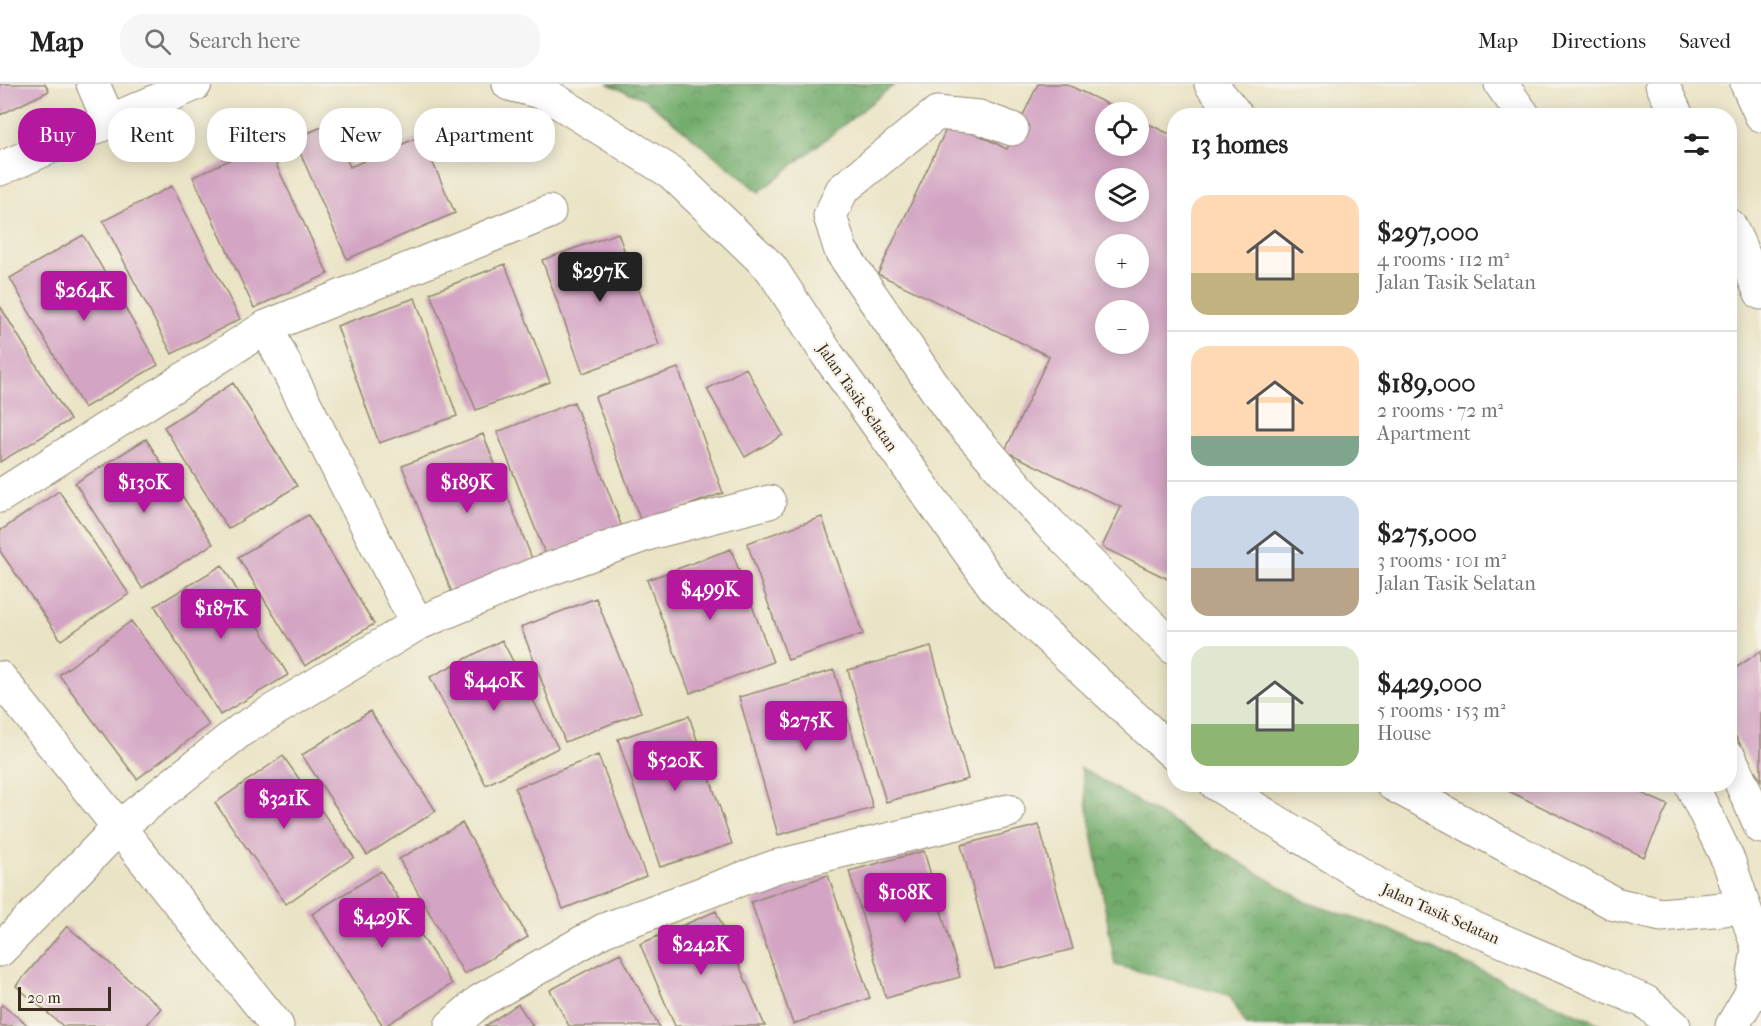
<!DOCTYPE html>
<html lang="en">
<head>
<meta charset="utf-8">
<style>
  :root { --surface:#fff; --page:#f6f6f6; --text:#222; --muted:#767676; --line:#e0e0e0; --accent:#b5179e }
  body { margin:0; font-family:"IM FELL French Canon",serif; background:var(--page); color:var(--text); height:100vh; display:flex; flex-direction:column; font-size:22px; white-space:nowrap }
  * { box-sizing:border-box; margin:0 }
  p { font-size:20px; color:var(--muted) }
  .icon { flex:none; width:33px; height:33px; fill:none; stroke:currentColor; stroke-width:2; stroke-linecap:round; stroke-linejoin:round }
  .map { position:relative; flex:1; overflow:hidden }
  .details { position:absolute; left:1167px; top:24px; width:570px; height:684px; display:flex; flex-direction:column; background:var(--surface); border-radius:24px; box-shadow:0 3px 15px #0003 }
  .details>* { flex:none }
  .guide { position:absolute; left:18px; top:24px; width:570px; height:54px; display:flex; gap:12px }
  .tools { position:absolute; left:1095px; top:18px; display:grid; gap:12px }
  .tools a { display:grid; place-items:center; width:54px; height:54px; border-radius:50%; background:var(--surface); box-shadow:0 3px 15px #0003; font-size:30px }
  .scale { position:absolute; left:18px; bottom:15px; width:93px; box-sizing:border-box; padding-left:6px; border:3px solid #3b2a1e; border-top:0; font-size:16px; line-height:21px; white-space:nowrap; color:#3b2a1e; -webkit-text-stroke:4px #f7f3e8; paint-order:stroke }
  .price { position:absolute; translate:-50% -51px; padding:0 14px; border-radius:6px; background:var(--accent); color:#fff; font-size:20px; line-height:39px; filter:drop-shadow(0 2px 3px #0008) }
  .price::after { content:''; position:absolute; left:50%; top:36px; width:18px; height:14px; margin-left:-9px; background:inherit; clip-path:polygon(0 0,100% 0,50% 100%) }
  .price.on { background:#222; color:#fff }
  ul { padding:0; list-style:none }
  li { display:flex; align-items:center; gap:18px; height:150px; padding:0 24px }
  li+li { border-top:2px solid var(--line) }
  li span { display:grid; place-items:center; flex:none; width:168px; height:120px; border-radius:18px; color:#555 }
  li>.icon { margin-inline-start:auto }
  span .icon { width:72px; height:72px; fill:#fffc; stroke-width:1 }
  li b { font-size:26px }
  h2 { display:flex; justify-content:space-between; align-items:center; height:72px; padding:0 24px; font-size:26px }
  .tag { padding:0 21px; border-radius:24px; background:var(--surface); box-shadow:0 3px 15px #0003; font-size:21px; line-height:54px }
  .tag.on { background:var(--accent); color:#fff }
  header { display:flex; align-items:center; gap:36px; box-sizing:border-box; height:84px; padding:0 30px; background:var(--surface); border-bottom:2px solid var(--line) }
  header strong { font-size:28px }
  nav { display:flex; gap:33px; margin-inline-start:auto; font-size:21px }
  .search { width:420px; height:54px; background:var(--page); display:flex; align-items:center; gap:15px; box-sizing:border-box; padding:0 21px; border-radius:24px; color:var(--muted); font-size:22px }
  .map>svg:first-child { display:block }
  .forest { fill:url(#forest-crowns); stroke:#566b45; stroke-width:1.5 }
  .building { fill:#d3a4c3; fill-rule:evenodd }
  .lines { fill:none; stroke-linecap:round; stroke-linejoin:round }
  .minor-casing { stroke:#928772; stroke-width:35 }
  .highway-casing { stroke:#928772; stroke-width:35 }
  .minor { stroke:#fff; stroke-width:33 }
  .highway { stroke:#fff; stroke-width:33 }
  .labels { text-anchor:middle; stroke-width:4.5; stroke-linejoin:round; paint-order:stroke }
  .street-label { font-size:16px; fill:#3b2a1e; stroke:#f7f3e8 }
</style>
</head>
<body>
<header>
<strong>Map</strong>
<div class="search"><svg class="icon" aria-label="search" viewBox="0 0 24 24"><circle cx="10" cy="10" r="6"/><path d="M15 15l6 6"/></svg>Search here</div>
<nav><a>Map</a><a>Directions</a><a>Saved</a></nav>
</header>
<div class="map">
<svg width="1761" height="942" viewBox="0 0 1761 942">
  <defs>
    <pattern id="forest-crowns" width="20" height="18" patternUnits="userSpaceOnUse" patternTransform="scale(1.5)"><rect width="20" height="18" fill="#72ac6c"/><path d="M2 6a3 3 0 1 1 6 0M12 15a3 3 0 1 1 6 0" fill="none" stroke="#5f8c58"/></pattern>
  </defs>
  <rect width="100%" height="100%" fill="#f7f3e8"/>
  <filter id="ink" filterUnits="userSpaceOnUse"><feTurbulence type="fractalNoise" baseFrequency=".0167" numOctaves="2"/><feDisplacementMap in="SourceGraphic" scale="12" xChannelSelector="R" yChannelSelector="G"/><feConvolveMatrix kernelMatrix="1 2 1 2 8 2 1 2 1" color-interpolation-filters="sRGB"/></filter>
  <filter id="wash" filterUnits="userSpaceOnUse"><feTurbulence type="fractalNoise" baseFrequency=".008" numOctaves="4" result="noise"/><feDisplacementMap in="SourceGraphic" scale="24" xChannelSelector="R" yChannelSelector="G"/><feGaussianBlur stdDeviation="1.35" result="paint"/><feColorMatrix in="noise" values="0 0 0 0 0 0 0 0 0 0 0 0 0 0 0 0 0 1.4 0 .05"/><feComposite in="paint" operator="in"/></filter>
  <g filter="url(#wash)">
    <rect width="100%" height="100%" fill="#eae4c6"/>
    <!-- forest -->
    <path class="forest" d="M608,0H895L759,108L645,15Z
      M1081,684L1308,819L1390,846L1604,942H1247L1229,911L1115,881Z"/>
    <g id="blocks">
      <!-- building -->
      <path class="building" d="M0,0H45L49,7L0,31Z
        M1038,0H1066L1124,28H1106V62H1138V35L1174,52V498L1102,463L1121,423L1005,367L1049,272L878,190L950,37L1007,65ZM1106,94H1138V128H1106ZM1106,160H1138V194H1106ZM1106,226H1138V260H1106Z
        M331,39L350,83L421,52L455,129L347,175L294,55Z
        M266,59L328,190L254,224L193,93Z
        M172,102L240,235L172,270L103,137Z
        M618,149L659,261L583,289L542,176Z
        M83,151L158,281L84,324L10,194Z
        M505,180L550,298L476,326L430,209Z
        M415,214L457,332L379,359L337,242Z
        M0,222L70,336L0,378Z
        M678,284L723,409L641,438L595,313Z
        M746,284L783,351L745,373L707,305Z
        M233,299L297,402L228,445L164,343Z
        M574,318L622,443L546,472L497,348Z
        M483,350L533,477L452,509L402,382Z
        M146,355L213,460L142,504L75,399Z
        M59,407L129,510L61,556L0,467V447Z
        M308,431L374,540L305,582L238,473Z
        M822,433L863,550L788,576L747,459Z
        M731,465L773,578L690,609L647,496Z
        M222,481L288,591L220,631L155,522Z
        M596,514L641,628L565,658L521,543Z
        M131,537L209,641L137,695L59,591Z
        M502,556L558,664L486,701L430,593Z
        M931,563L968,695L886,718L848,586Z
        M1761,567V697L1730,642V588Z
        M834,586L873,724L778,751L739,613Z
        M370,627L436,727L367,771L302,671Z
        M689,632L732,760L660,783L618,655Z
        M598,671L646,792L563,825L515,704Z
        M283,672L354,773L286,820L215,719Z
        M1494,700H1632L1630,704L1668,721L1644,773Z
        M462,739L528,853L464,890L399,775Z
        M1039,741L1073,865L995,885L961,761Z
        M924,767L960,893L886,914L849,787Z
        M381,787L452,900L385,942H383L312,830Z
        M828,791L870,914L793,940L751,818Z
        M716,827L765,942H675L640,860Z
        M67,842L161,924L146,942H63L16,902Z
        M620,869L659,942H569L550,906Z
        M518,920L533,942H485Z
        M2,921L29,942H0V923Z"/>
    </g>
  </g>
  <g filter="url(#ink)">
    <use href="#blocks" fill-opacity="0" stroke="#928772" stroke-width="1.5"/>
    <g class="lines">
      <!-- minor casing -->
      <g class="minor-casing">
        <path id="minor" d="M93,0L109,37
          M509,0L544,9L672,89L771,184L827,270L995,504L1174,670
          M1211,0L1237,32
          M1501,0L1524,32
          M1012,45L979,33L937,29L842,106L830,132L841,167L950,326L1049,439L1174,564
          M0,85L195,0
          M266,243L417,540
          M0,412L266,243L549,128
          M0,594L277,942
          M1730,674L1761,743
          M1216,700L1391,809L1646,918L1674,942
          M1392,700L1615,820L1661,831L1744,823
          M1691,700L1729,778L1758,864L1751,910L1732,942
          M0,866L119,743L241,646L417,540L536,490L650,449L769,418
          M451,942L480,917L604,846L774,783L1008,727"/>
      </g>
      <!-- highway casing -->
      <g class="highway-casing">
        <path id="highway" d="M1662,0L1677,32
          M1747,0L1761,31
          M1730,142L1761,209"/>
      </g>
      <!-- minor -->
      <use href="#minor" class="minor"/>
      <!-- highway -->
      <use href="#highway" class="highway"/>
    </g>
  </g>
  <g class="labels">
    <!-- street labels -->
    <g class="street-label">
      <text transform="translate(858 313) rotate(55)" y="6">Jalan Tasik Selatan</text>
      <text transform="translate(1441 829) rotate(24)" y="6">Jalan Tasik Selatan</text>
    </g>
  </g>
</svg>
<div class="tools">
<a><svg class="icon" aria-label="locate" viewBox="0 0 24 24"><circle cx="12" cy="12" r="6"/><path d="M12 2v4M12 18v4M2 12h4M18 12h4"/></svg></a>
<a><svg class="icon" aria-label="layers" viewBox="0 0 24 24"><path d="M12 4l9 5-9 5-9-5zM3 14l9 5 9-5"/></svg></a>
<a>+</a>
<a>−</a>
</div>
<div class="scale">20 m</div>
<b class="price on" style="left:600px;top:219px">$297K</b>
<b class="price" style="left:84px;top:238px">$264K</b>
<b class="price" style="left:144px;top:430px">$130K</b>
<b class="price" style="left:467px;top:430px">$189K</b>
<b class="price" style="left:710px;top:537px">$499K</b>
<b class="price" style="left:221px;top:556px">$187K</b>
<b class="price" style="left:494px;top:628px">$440K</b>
<b class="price" style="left:806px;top:668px">$275K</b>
<b class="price" style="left:675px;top:708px">$520K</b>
<b class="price" style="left:284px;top:746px">$321K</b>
<b class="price" style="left:905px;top:840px">$108K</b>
<b class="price" style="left:382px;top:865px">$429K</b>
<b class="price" style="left:701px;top:892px">$242K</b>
<div class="guide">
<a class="tag on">Buy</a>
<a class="tag">Rent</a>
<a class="tag">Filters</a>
<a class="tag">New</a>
<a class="tag">Apartment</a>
</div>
<section class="details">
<h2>13 homes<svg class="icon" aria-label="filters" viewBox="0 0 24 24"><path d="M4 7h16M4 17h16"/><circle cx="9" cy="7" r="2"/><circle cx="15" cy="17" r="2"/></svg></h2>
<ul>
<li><span style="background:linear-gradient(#ffd9b3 65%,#c2b280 0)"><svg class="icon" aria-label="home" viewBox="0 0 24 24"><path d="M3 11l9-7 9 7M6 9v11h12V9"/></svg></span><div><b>$297,000</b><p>4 rooms · 112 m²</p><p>Jalan Tasik Selatan</p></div></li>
<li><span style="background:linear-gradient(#ffd9b3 75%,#7fa58c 0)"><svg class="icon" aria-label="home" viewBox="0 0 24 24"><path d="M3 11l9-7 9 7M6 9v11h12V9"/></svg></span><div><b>$189,000</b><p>2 rooms · 72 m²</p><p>Apartment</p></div></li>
<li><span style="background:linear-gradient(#c9d6e8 60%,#b9a48a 0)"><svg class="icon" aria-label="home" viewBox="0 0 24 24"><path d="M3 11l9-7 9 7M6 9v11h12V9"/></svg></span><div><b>$275,000</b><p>3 rooms · 101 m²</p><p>Jalan Tasik Selatan</p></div></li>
<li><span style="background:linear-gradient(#dfe7d0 65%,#8fb573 0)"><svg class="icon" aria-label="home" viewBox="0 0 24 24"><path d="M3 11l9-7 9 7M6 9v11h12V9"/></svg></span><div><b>$429,000</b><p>5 rooms · 153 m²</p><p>House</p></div></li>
</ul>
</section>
</div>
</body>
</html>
